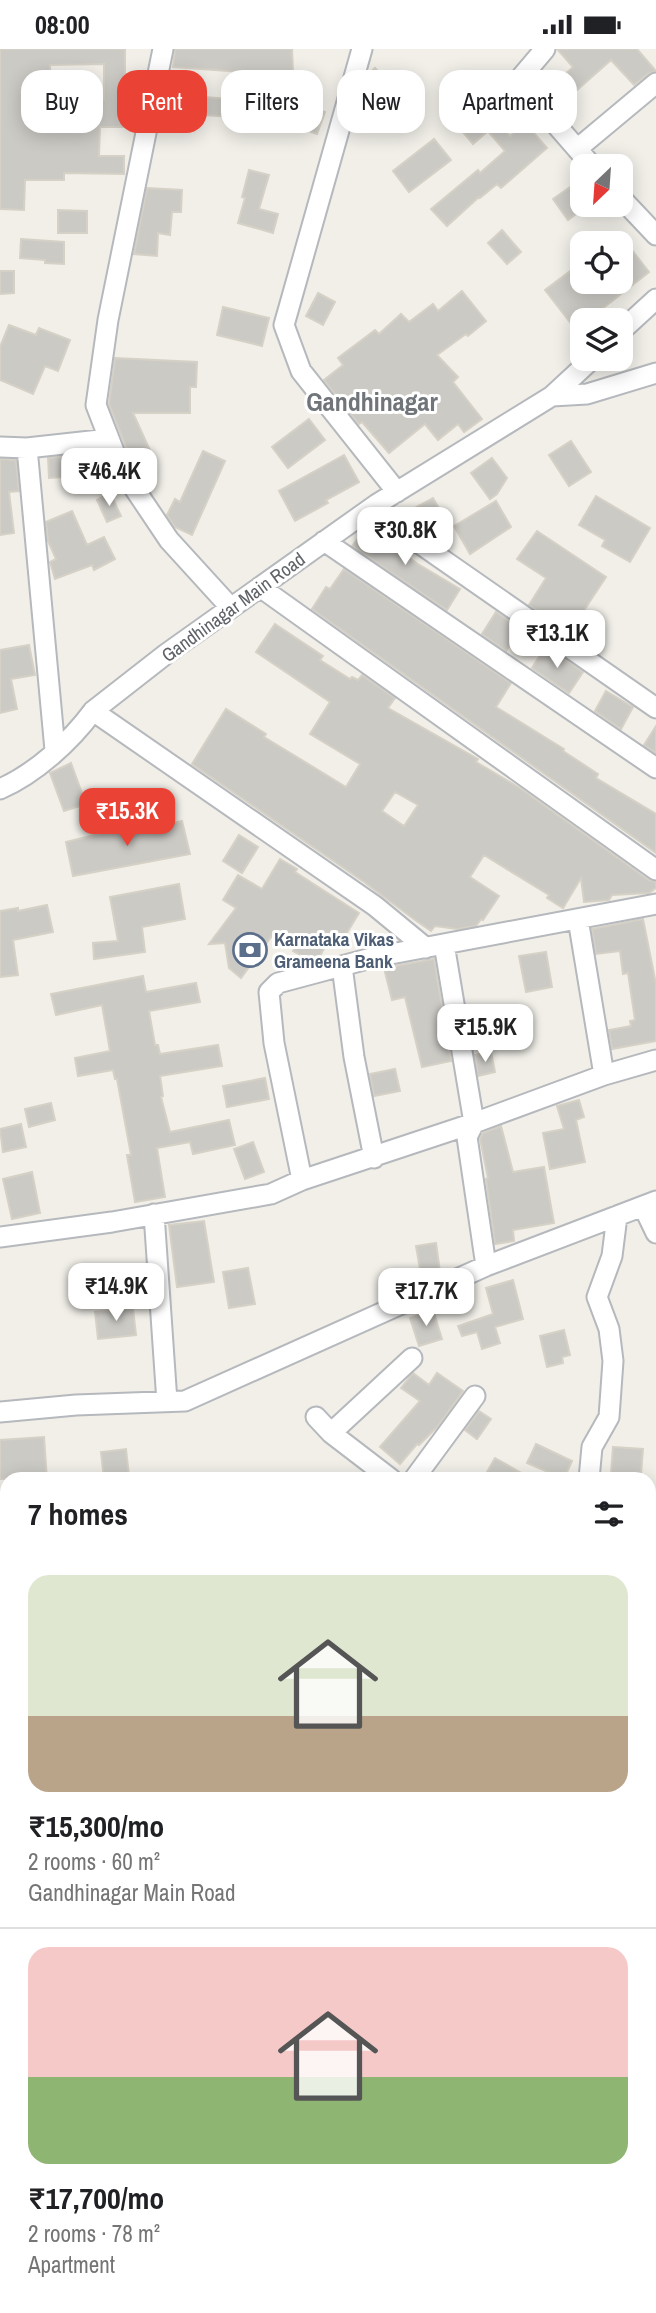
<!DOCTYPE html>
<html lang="en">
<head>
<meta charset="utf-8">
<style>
  :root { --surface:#fff; --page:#f2f2f2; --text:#202124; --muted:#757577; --line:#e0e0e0; --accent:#ea4335 }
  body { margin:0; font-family:"Archivo Narrow",sans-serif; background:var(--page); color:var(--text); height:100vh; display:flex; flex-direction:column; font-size:26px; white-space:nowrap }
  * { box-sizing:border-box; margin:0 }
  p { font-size:23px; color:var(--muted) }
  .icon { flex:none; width:38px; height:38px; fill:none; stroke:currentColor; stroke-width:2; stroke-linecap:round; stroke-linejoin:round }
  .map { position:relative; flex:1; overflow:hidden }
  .details { position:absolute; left:0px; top:1423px; width:656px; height:842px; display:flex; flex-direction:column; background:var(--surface); border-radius:21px 21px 0 0; box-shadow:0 4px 18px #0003 }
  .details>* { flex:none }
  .hud { position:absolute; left:21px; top:21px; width:614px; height:63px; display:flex; gap:14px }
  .needle { width:46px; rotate:205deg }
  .tools { position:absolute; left:570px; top:105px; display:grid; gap:14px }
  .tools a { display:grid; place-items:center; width:63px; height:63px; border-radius:14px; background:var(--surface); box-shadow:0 4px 18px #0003; font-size:35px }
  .price { position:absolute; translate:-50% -60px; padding:0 16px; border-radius:14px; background:#fff; color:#222; font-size:23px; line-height:46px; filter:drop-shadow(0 2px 4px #0008) }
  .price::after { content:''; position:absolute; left:50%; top:42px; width:21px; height:16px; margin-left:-10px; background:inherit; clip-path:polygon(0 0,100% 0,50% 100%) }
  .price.active { background:var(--accent); color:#fff }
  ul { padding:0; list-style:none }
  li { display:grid; align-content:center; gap:14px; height:371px; padding:0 28px }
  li+li { border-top:2px solid var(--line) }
  li span { display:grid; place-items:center; height:217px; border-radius:21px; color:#555 }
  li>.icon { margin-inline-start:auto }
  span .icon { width:126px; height:126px; fill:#fffc; stroke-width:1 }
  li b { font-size:30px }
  h2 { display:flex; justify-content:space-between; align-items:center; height:84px; padding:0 28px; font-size:30px }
  .tag { padding:0 24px; border-radius:21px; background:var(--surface); box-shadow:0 4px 18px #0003; font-size:24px; line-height:63px }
  .tag.active { background:var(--accent); color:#fff }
  .status { display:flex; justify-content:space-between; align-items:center; height:49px; padding:0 35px; background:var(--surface); direction:ltr }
  .status svg { height:19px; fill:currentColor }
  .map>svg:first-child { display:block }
  .building { fill:#cccac5; stroke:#d6d1c6; stroke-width:2; fill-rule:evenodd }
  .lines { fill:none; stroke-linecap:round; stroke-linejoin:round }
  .minor-casing { stroke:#b5b8bc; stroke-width:23 }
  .major-casing { stroke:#f2c960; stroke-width:28 }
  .minor { stroke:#fff; stroke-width:19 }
  .major { stroke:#fff2af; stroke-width:24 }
  .labels { text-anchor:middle; stroke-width:6; stroke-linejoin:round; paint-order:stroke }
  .street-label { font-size:19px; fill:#5f6368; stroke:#fff }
  .service-label { font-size:19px; font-weight:bold; fill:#4e5e75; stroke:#fff; text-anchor:start }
  .district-label { font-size:26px; font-weight:bold; fill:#70757a; stroke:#fff }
</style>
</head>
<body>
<div class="status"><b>08:00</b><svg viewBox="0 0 49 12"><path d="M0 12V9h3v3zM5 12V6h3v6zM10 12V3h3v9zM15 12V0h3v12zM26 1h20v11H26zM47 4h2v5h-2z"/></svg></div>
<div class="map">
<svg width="656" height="2264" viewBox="0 0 656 2264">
  <rect width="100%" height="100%" fill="#f1efe8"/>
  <!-- building -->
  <path class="building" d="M0,0H125V51H136L135,78H100L99,107H124V125L64,124V131H25L24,161L0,160ZM104,15V51L51,50L50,16Z
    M175,0H292L293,22L243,23L173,18Z
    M557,0H637L656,22L648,25L634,36L611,11L568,49L555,34L573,18Z
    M375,19L408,53L381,79L359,57L367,26Z
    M272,43L325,63L317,85L286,74L285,79L250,69V77L233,75L234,68L202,66V69L163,67L166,49L205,52V48L231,50L269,55Z
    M484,55L510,87L525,74L547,99L501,139L497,135L480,149L479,148L447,177L431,160L478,121L480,124L505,102L488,82L473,95L458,77Z
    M434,90L451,111L409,143L393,122Z
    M249,121L269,126L259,160L278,165L273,184L238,174L245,149L242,148Z
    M573,136L583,149V156H588L568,171L553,150Z
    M147,139L182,141L181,163H172L170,186L158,184L157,207L134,205Z
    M58,161L87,162V184H58Z
    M502,181L521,203L507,215L488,194Z
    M21,190L64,193V215L45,214V211L20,209Z
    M631,200L649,223L588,271H583V275L576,281L545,241L573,220L583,233H621V208Z
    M0,222H14V244L0,245Z
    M462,242L486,272L468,287L466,285L437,306L458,328L453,333L482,370L464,383L458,375L438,391L425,375L389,404L362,373L359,375L324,331L343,316L338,309L375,281L379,285L401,265L409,273L433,255L438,262Z
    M318,244L335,253L323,276L306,267Z
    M223,258L269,269L262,297L217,286Z
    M9,276L36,286L39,279L70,291L58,322L45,317L33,345L0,331V298Z
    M115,309L197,313L196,338H190V364H133L153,408L133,416L109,355Z
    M309,370L325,391L288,419L272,398Z
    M571,392L591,423L569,437L549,406Z
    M203,402L225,412L192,486L175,478L167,466L175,450L180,453Z
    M84,405L85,427L49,429L48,409Z
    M344,406L359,433L326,451L328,454L295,472L279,442Z
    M492,409L507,429L497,445L490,450L471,424Z
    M0,410L16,411L19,442L9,443L14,484L0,486Z
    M110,444L121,467L107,473L97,451Z
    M596,447L650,479L630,513L602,497L605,491L579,476Z
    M433,449L448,475L429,486L402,466Z
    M496,452L511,478L470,505L454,477Z
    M72,462L87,496L104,488L115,510L94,521L92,516L55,530L50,513L56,510L48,492L46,473Z
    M368,477L404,500L400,502L418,515L460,540L447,561L352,497Z
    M537,482L606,528L573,578L551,566L549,570L529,556L546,529L517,510Z
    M344,520L511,634L496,658L564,700L563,702L598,725L596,729L656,765V804L312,560L326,538L330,540Z
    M496,563L521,580L506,602L482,585Z
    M275,575L323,607L320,611L350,630L352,628L358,631L362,626L395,649L388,659L478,710L476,713L520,739L649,831L656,833V839L649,844L612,846L609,851L584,853L581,829L563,859L547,849L549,846L484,806L470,828L499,847L483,871L481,870L476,877L457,880L435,877L431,882L415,871L364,833L192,715L226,660L266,685L264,688L346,738L360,715L310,685L330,653L256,603ZM395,743L418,756L404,777L382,762Z
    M29,596L35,626L11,630L17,660L0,664V601Z
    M546,597L583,623L569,644L532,619Z
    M606,642L633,658L621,680L595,662Z
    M656,677V704L644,696Z
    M71,714L86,755L64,762L50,724Z
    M182,772L190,805L73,827L66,793L140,775L142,781Z
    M239,786L258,798L242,824L223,812Z
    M280,810L297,820L295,823L359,864L342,892L331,886L318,911L312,912L293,902L296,897L274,884L241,929L229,919L225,894L209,895L236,859L223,851L238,826L262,840Z
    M179,835L185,870L142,878L145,903L94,910L93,894L118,892L110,848Z
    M47,856L53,883L13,891L18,926L0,928V862L18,859V862Z
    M643,870L656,935V992L612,1000L609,981L631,977L630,972L635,971L628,924L623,925L620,902L596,905L592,880Z
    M546,903L552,938L526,943L519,907Z
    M434,910L451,1012L422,1018L405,948L392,951L384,919Z
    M143,927L146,943L196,934L200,953L149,962L155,996H158L160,1005L218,996L222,1017L160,1027L163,1047L161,1048L170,1083L229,1071L235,1096L193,1105L190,1093L157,1099L165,1148L135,1153L127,1106H131L117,1030H115L113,1021L78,1027L75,1009L110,1002L102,956L56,966L51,945Z
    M491,1003L495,1023L478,1027L475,1006Z
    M395,1020L400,1042L374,1047L370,1025Z
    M265,1029L269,1050L227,1058L223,1037Z
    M579,1051L584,1068L576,1071L585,1113L550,1120L543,1084L564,1080L557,1057Z
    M51,1054L55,1071L29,1078L25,1060Z
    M21,1075L26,1098L3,1103L0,1080Z
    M501,1077L513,1123L544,1118L554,1174L513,1181L514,1192L495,1195L486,1130L488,1129L480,1090L483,1084Z
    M253,1093L264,1123L245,1130L234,1100Z
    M32,1123L40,1164L12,1170L3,1130Z
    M204,1172L214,1233L177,1238L169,1176Z
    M436,1194L440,1223L421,1226L416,1197Z
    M248,1219L255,1255L229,1259L223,1223Z
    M513,1231L523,1270L495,1278L500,1294L482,1300L477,1283L462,1287L458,1277L493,1265L486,1239Z
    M133,1259L136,1286L98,1290L95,1263Z
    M433,1261L442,1290L419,1297L410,1269Z
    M564,1281L570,1306L562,1308L563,1314L547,1318L540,1287Z
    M413,1324L429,1336L437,1324L463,1342L438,1377L419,1396L417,1395L400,1415L380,1398L420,1352L401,1339Z
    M479,1362L491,1370L477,1390L465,1381Z
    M44,1388L47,1430H0V1391Z
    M536,1395L572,1412L564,1430L527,1414Z
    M613,1398L643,1400L641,1425L611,1424Z
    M126,1400L129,1427L104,1430L101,1403Z
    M495,1409L532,1430H483Z"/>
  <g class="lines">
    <!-- minor casing -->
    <g class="minor-casing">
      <path id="minor" d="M163,0L108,271L96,356L120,418L169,491L231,559
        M362,0L284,276L301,322L397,443
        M545,0L518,32L592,117
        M577,100L656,34
        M621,149L656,186
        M621,282L656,250
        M552,347L587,345L656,324
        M0,398L27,399L109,390
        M27,399L55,701
        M370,460L656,659
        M324,492L656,719
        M260,538L656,821
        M93,662L375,857L426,899
        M0,740C35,725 71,692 93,662L166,605L377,455L552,347L592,310
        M578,870L604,1026
        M444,895L474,1074L467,1088L486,1217
        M342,917L354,1008L374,1109
        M302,1131L274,994L269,943L278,934L375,908L656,855
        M643,1157L656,1184
        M154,1165L167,1353
        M0,1188L112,1173L271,1145L302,1131L474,1074L604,1026L656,1011
        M0,1363L76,1356L185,1352L486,1217L656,1152
        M316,1368L331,1384L391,1430
        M331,1384L412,1309
        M414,1430L475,1347
        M589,1430L592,1398L609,1368L613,1312L609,1280L597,1248L612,1207L617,1167
        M3,1459L7,1473
        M649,1646L656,1641
        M649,1683L656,1694
        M0,1873L7,1889
        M0,1929L7,1946
        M649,1968L656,1979
        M649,2075L656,2071
        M649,2232L656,2243
        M0,2252L7,2253
        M36,2258L74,2264
        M131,2258L134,2264
        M328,2258L331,2264
        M491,2258L496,2264
        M364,2264L374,2258"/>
    </g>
    <!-- major casing -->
    <g class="major-casing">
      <path id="major" d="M0,1807L7,1826
        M0,1970L7,1986
        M113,2258L116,2264
        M160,2258L162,2264"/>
    </g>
    <!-- minor -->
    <use href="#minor" class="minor"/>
    <!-- major -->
    <use href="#major" class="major"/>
  </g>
  <!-- icons -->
  <defs>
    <g id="bank-ring" transform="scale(1.75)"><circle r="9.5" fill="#fff" stroke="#5c6f8a" stroke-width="1.5"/><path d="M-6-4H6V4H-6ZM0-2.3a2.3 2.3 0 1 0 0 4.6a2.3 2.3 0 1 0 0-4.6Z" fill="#5c6f8a"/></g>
  </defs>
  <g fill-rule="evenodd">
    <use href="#bank-ring" x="250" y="901"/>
  </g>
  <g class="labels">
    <!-- street labels -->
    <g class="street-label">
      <text transform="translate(233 558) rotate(-36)" y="7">Gandhinagar Main Road</text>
    </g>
    <!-- service labels -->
    <g class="service-label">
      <text x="274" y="897">Karnataka Vikas<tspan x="274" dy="22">Grameena Bank</tspan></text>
    </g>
    <!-- district labels -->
    <g class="district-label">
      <text x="372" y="362">Gandhinagar</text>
    </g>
  </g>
</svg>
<div class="tools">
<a><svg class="needle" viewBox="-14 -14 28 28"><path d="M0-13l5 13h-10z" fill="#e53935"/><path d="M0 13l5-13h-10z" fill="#757577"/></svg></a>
<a><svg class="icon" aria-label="locate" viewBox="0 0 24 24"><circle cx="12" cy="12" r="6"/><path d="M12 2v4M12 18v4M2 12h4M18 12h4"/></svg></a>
<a><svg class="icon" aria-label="layers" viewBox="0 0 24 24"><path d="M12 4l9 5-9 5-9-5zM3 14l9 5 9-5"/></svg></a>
</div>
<b class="price" style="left:109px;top:459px">₹46.4K</b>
<b class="price" style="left:405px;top:518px">₹30.8K</b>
<b class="price" style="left:557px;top:621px">₹13.1K</b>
<b class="price active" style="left:127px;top:799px">₹15.3K</b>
<b class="price" style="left:485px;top:1015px">₹15.9K</b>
<b class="price" style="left:116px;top:1274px">₹14.9K</b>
<b class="price" style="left:426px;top:1279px">₹17.7K</b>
<div class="hud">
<a class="tag">Buy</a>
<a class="tag active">Rent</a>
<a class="tag">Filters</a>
<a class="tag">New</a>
<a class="tag">Apartment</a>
</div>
<section class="details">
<h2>7 homes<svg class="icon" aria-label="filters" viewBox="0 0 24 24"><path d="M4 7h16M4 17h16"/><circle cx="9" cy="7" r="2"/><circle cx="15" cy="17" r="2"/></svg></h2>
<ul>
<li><span style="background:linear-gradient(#dfe7d0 65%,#b9a48a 0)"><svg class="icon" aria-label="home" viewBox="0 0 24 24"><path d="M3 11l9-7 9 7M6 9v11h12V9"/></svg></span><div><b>₹15,300/mo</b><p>2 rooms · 60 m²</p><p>Gandhinagar Main Road</p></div></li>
<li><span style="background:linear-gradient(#f6c9c9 60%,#8fb573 0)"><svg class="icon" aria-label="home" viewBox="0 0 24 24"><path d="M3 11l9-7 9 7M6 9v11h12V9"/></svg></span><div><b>₹17,700/mo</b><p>2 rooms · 78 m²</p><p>Apartment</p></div></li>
</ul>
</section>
</div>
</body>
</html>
